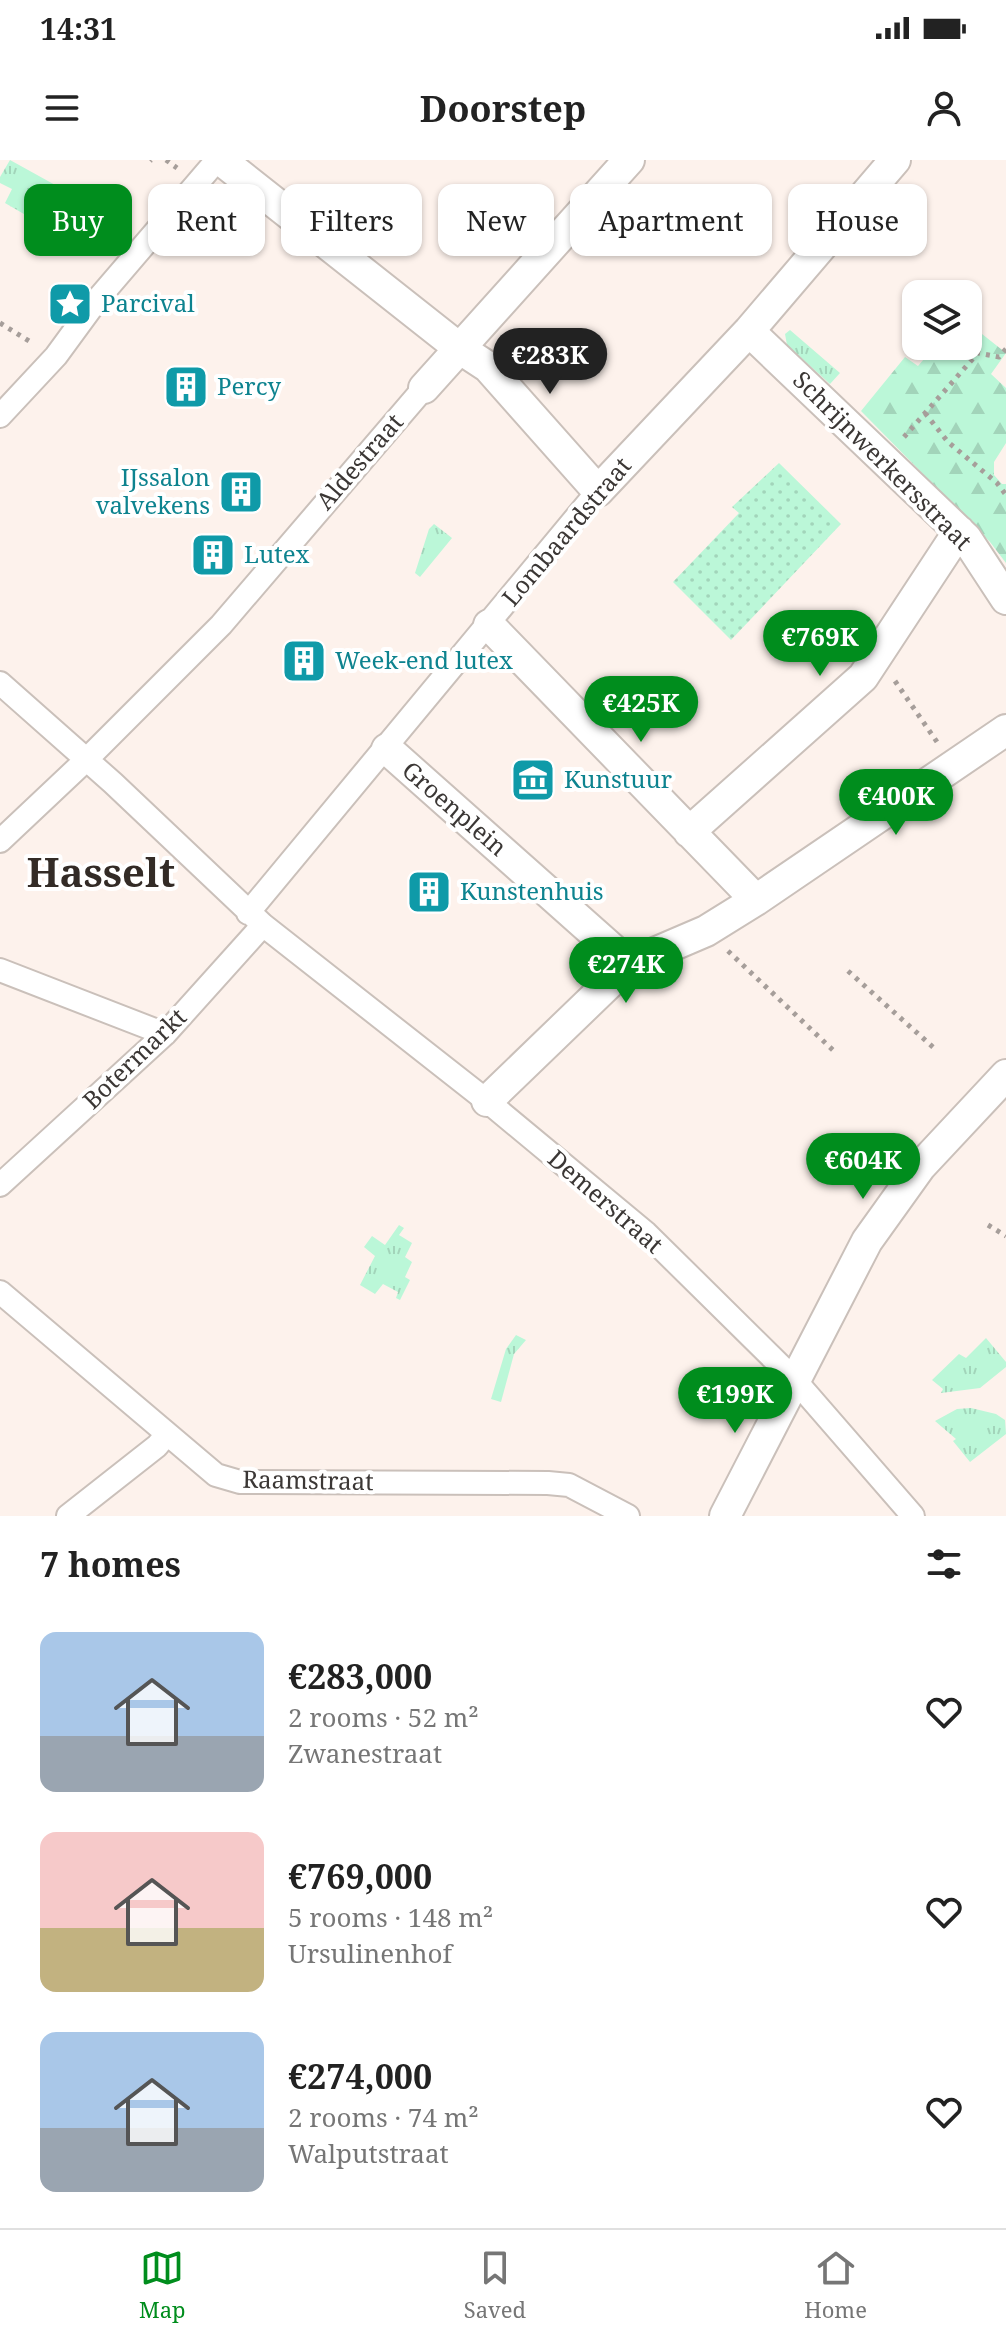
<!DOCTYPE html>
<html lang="en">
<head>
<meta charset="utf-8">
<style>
  :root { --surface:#fff; --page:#f2f2f2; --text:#222; --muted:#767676; --line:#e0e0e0; --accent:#008d1d }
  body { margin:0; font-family:"Noto Serif",serif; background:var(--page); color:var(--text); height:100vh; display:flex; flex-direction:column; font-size:30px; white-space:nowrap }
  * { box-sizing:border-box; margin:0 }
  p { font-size:26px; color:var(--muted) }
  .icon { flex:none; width:44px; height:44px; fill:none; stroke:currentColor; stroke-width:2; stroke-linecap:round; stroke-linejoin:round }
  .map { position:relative; height:1356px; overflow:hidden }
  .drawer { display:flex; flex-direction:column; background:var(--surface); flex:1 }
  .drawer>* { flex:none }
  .hud { position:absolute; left:24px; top:24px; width:958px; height:72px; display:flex; gap:16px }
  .fabs { position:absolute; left:902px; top:120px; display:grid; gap:16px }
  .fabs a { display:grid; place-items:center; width:80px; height:80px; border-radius:16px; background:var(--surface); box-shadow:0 2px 6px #0004; font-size:40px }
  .price { position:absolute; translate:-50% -68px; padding:0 18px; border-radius:28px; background:var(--accent); color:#fff; font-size:26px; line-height:52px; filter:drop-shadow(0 2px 4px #0008) }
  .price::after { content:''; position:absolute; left:50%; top:48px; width:24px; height:18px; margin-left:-12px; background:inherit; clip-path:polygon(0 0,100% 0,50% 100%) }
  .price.on { background:#222; color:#fff }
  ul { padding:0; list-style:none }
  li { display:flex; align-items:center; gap:24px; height:200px; padding:0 40px }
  li span { display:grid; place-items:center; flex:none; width:224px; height:160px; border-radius:16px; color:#555 }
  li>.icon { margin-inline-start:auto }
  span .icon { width:96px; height:96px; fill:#fffc; stroke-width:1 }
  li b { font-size:34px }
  h2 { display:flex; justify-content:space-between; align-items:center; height:96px; padding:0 40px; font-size:34px }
  .pill { padding:0 28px; border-radius:16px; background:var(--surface); box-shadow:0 2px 6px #0004; font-size:28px; line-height:72px }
  .pill.on { background:var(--accent); color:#fff }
  .status { display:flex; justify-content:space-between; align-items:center; height:56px; padding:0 40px; background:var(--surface); direction:ltr }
  .status svg { height:22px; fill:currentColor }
  header { display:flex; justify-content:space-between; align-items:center; height:104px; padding:0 40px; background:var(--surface); font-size:36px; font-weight:700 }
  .menu { display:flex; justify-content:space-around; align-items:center; height:112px; border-top:2px solid var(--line); background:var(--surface); font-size:22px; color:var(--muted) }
  .menu a { display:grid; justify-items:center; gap:4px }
  .menu .on { color:var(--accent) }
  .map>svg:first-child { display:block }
  .grass { fill:url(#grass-tufts) }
  .forest { fill:url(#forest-firs) }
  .garden { fill:url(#garden-dots) }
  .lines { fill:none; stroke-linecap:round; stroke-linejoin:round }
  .pedestrian-casing { stroke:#cac0ba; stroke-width:26 }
  .minor-casing { stroke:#cac0ba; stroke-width:34 }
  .path { stroke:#a69e9a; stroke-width:5; stroke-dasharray:4 6; stroke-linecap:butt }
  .pedestrian { stroke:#fff; stroke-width:22 }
  .minor { stroke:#fff; stroke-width:30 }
  .labels { text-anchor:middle; stroke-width:8; stroke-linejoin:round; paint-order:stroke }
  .culture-label { font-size:24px; fill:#0d838f; stroke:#fff; text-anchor:start }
  .street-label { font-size:24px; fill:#3b3735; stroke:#fff }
  .town-label { font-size:40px; font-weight:bold; fill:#332b26; stroke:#fff }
</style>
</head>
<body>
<div class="status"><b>14:31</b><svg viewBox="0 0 49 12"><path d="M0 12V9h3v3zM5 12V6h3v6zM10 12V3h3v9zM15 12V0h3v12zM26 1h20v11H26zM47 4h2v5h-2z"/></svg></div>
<header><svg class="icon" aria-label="menu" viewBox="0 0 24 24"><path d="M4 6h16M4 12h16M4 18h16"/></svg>Doorstep<svg class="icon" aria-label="person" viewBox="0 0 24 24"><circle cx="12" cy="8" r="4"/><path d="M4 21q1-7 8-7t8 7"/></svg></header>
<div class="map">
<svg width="1006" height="1356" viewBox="0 0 1006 1356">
  <defs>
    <pattern id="grass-tufts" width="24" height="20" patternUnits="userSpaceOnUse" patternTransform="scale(2)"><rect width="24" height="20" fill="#bbf7d8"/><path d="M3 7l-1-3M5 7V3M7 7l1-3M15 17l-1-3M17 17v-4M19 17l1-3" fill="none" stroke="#a2d4ba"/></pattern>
    <pattern id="forest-firs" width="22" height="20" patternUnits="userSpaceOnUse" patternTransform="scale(2)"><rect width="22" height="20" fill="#bbf7d8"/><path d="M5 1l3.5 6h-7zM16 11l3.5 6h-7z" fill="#a2d4ba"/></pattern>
    <pattern id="garden-dots" width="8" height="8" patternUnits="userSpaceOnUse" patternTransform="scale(2)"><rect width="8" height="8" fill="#bbf7d8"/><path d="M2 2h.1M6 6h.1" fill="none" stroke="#a2d4ba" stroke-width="1.8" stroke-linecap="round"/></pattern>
  </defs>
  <rect width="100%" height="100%" fill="#fdf2ec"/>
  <!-- grass -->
  <path class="grass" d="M10,0L57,26L29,57L5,43L12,29L0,23V17Z
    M790,170L840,213L830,224L787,185L785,174Z
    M434,364L452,378L420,417L415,413L429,369Z
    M399,1065L404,1068L399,1075L412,1083L405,1097L412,1102L405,1117L410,1120L400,1140L396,1138L398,1132L383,1124L375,1134L360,1125L375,1096L364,1087L372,1076L385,1085Z
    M516,1175L526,1180L514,1194L501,1242L491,1239L506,1189Z
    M986,1178L1006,1202V1207L980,1228L941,1233L943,1229L932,1220L959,1194L966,1198Z
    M971,1248L996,1254L1005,1260L1006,1274L970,1302L953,1281L956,1279L935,1261L957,1249Z"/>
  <!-- forest -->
  <path class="forest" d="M971,173L978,179L982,174L1006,193L991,214L1006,228V283L994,302V315L1002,324H1006V403L990,382L861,251L905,197L918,206L935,186H968V177Z"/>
  <!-- garden -->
  <path class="garden" d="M779,303L841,364L731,480L673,422L739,353L732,347Z"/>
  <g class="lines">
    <!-- pedestrian casing -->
    <g class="pedestrian-casing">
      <path id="pedestrian" d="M0,256L56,196L97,140L217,0
        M0,523L113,623L263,765L487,941L646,1073L794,1219L913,1356
        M0,681L86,600L221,465L424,228
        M248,753L598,331
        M0,810L165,874
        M0,1025L165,874L263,765
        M0,1132L216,1315L240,1322L548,1323L569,1325L628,1356
        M68,1356L157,1286L167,1274"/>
    </g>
    <!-- minor casing -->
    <g class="minor-casing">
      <path id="minor" d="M221,0L459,188L488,207L598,331L749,171L895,0
        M749,171L966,378L1006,439
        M424,228L629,0
        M489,465L756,740
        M387,589L629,804
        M689,672L863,517L959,371
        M487,941L629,804L706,771L756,740L1006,570
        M725,1356L867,1081L920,1007L1006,915"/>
    </g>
    <!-- path -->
    <path class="path" d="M166,0L177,8
      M150,1L151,0
      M0,163L34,184
      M925,253L948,282L997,323L1006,335
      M904,277L978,193L999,197L1006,189
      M895,521L937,582
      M728,791L835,892
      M848,811L934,888
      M988,1065L1006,1076"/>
    <!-- pedestrian -->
    <use href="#pedestrian" class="pedestrian"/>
    <!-- minor -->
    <use href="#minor" class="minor"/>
  </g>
  <!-- icons -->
  <defs>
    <g id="sight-square" transform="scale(2.3)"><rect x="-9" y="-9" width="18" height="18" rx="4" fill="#0f9aa8" stroke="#fff"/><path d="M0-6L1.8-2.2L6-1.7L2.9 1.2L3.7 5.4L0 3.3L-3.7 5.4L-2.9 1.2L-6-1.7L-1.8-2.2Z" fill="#fff"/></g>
    <g id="building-square" transform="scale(2.3)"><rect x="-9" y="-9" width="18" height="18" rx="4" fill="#0f9aa8" stroke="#fff"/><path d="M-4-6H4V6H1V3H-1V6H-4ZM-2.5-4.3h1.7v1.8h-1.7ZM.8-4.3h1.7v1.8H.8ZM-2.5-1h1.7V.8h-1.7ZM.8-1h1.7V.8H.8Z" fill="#fff"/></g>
    <g id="museum-square" transform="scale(2.3)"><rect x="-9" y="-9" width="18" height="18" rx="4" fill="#0f9aa8" stroke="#fff"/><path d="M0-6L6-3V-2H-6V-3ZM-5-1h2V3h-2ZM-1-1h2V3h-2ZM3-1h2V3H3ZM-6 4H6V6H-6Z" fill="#fff"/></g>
  </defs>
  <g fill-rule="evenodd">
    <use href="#sight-square" x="70" y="144"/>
    <use href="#building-square" x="186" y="227"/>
    <use href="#building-square" x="241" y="332"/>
    <use href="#building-square" x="213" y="395"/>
    <use href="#building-square" x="304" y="501"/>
    <use href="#museum-square" x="533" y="620"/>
    <use href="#building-square" x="429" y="732"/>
  </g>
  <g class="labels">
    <!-- culture labels -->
    <g class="culture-label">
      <text x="101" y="152">Parcival</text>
      <text x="217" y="235">Percy</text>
      <text x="210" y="326" text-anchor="end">IJssalon<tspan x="210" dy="28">valvekens</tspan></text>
      <text x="244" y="403">Lutex</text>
      <text x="335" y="509">Week-end lutex</text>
      <text x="564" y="628">Kunstuur</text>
      <text x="460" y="740">Kunstenhuis</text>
    </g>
    <!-- street labels -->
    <g class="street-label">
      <text transform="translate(882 301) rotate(45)" y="8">Schrijnwerkersstraat</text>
      <text transform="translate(360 302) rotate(-49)" y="8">Aldestraat</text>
      <text transform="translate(567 372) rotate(-50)" y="8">Lombaardstraat</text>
      <text transform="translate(454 649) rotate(41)" y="8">Groenplein</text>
      <text transform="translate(135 899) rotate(-44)" y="8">Botermarkt</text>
      <text transform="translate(605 1042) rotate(41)" y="8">Demerstraat</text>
      <text transform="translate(308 1321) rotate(1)" y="8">Raamstraat</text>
    </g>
    <!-- town labels -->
    <g class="town-label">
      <text x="101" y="727">Hasselt</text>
    </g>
  </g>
</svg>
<div class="fabs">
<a><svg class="icon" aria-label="layers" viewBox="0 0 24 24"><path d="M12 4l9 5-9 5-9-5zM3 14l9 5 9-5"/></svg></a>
</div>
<b class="price on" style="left:550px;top:236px">€283K</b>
<b class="price" style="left:820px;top:518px">€769K</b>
<b class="price" style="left:641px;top:584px">€425K</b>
<b class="price" style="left:896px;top:677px">€400K</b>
<b class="price" style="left:626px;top:845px">€274K</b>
<b class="price" style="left:863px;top:1041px">€604K</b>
<b class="price" style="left:735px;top:1275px">€199K</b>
<div class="hud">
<a class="pill on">Buy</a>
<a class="pill">Rent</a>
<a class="pill">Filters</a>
<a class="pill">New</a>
<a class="pill">Apartment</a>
<a class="pill">House</a>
</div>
</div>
<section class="drawer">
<h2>7 homes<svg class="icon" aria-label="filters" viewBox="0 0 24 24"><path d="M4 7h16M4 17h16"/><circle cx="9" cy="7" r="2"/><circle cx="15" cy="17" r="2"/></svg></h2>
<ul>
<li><span style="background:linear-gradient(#a9c7e8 65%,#9aa5b1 0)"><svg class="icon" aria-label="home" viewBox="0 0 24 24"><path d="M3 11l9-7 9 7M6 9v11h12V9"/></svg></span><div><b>€283,000</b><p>2 rooms · 52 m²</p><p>Zwanestraat</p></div><svg class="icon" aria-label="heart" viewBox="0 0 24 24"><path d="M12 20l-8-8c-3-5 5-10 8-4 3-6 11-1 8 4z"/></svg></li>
<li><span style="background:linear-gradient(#f6c9c9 60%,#c2b280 0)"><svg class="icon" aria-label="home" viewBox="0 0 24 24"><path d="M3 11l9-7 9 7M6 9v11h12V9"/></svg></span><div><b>€769,000</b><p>5 rooms · 148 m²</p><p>Ursulinenhof</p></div><svg class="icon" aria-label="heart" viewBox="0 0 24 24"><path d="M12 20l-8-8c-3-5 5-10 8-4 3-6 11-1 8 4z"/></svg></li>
<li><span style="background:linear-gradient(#a9c7e8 60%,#9aa5b1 0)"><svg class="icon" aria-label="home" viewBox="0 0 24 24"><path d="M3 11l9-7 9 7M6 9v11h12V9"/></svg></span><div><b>€274,000</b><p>2 rooms · 74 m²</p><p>Walputstraat</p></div><svg class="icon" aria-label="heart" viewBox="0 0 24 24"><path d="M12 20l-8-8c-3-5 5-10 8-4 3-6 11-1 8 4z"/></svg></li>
</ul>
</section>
<nav class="menu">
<a class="on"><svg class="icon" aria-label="map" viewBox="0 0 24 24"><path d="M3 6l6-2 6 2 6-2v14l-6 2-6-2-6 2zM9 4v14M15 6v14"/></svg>Map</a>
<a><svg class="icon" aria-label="saved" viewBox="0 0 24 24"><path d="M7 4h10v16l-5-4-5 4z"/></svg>Saved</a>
<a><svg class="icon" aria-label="home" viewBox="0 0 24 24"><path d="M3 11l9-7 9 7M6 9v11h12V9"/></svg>Home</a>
</nav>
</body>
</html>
